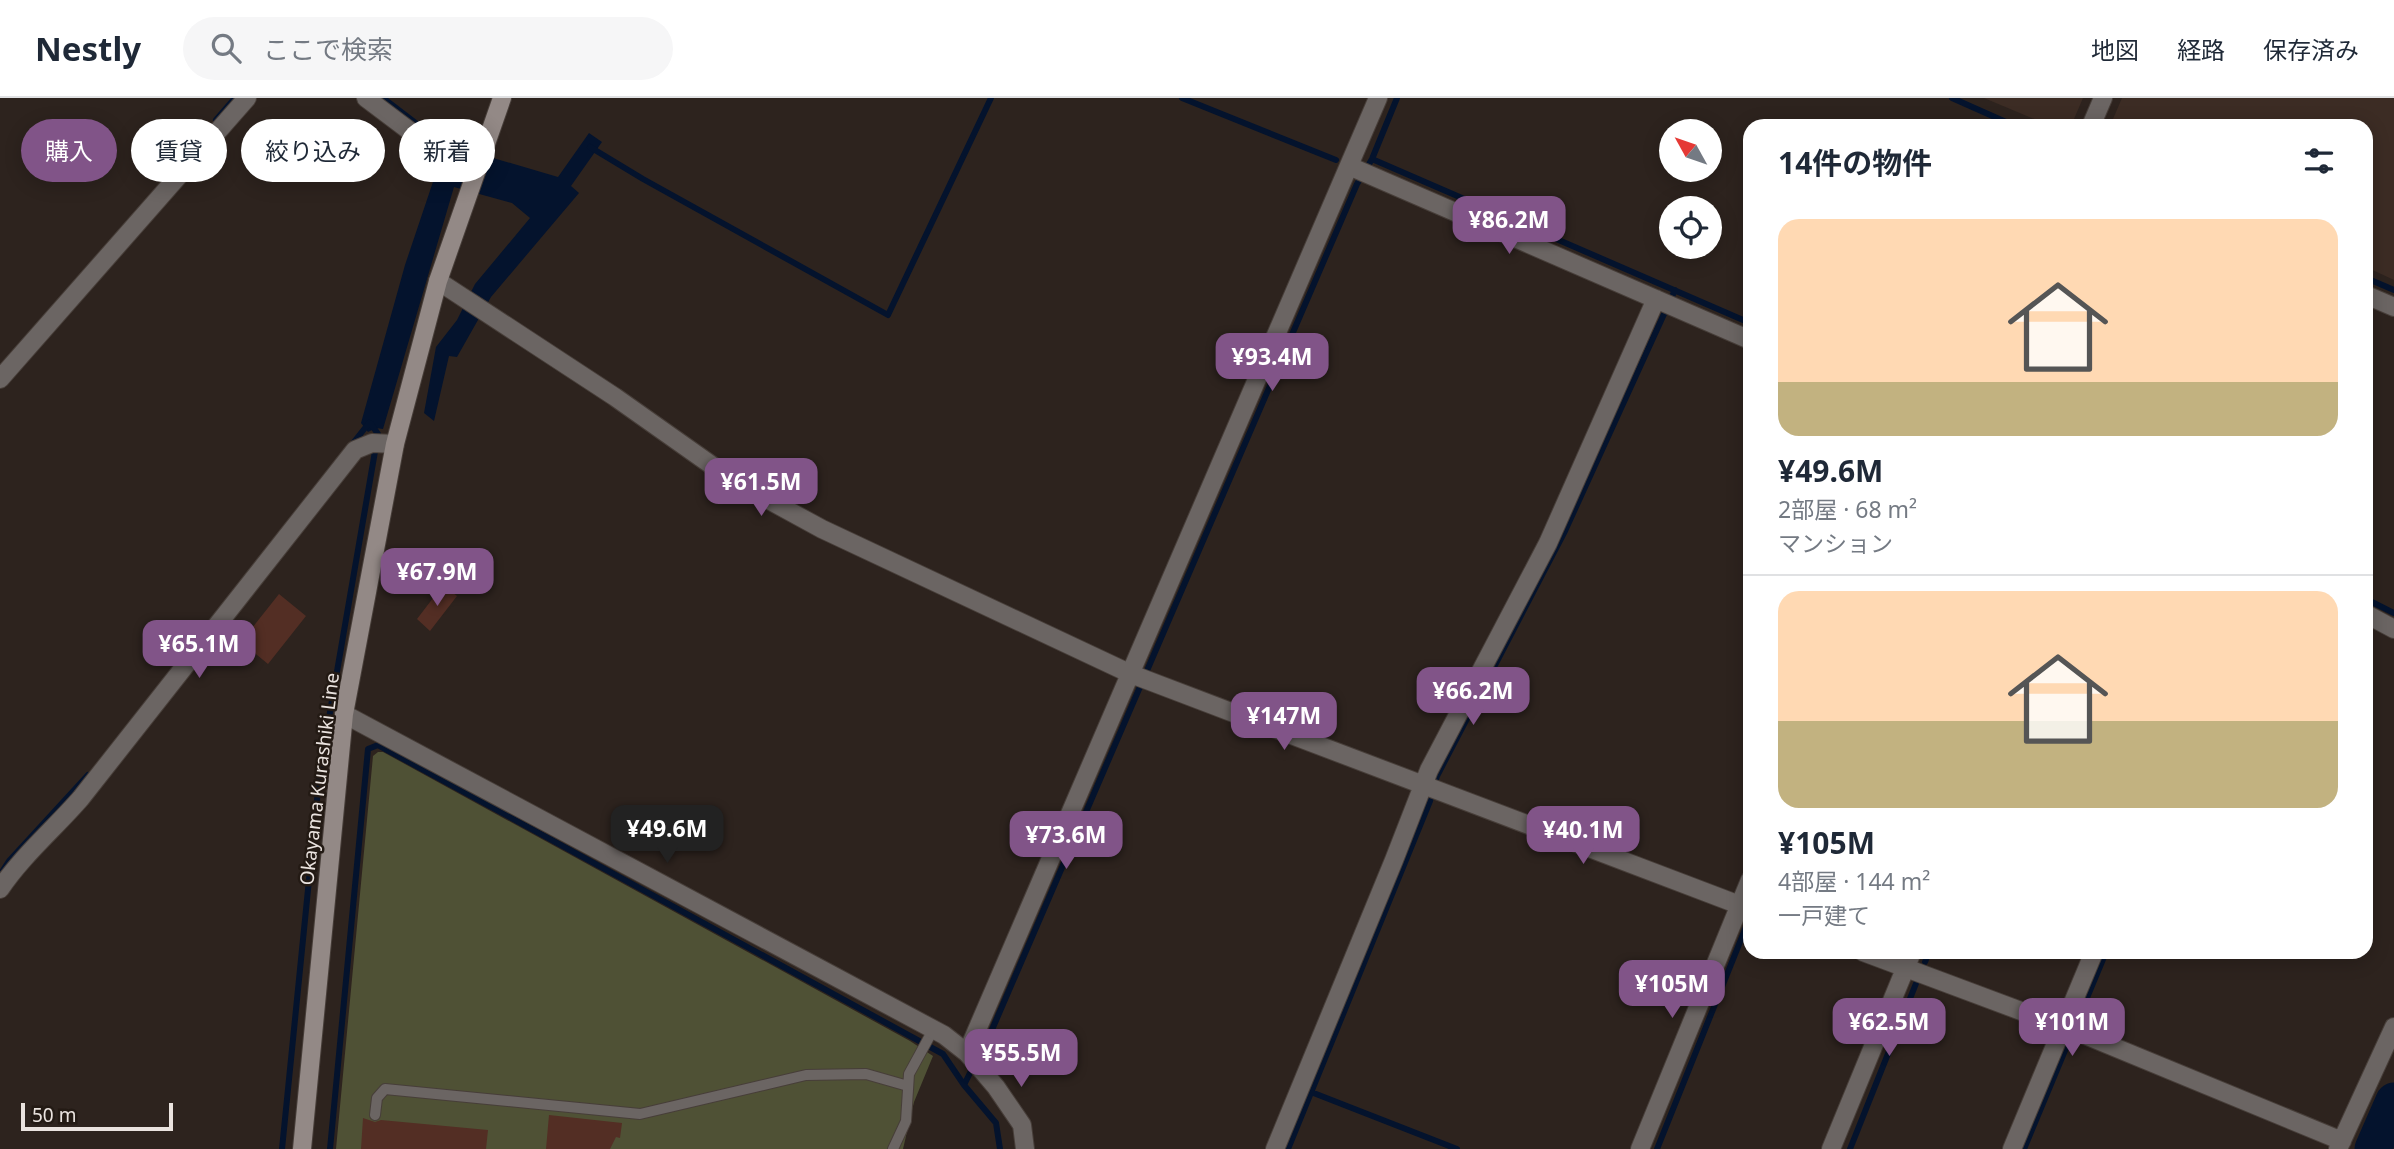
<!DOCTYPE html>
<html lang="ja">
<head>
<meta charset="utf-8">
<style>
  :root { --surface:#fff; --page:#f6f6f7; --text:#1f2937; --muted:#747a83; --line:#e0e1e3; --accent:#815488 }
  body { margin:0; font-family:"Noto Sans","Noto Sans JP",sans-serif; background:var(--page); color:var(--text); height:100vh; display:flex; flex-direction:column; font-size:26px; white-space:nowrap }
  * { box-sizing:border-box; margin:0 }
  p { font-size:23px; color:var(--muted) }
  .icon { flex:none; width:38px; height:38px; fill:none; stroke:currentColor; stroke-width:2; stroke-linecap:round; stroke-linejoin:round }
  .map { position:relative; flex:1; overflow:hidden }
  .sheet { position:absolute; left:1743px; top:21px; width:630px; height:840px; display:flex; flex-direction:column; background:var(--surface); border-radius:21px; box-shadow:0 4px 18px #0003 }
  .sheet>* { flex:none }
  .banner { position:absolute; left:21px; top:21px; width:665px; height:63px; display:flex; gap:14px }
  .needle { width:46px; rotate:310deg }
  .controls { position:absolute; left:1659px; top:21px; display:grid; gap:14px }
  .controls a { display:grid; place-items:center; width:63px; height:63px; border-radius:50%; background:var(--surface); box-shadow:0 4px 18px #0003; font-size:35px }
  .scale { position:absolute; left:21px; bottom:18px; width:152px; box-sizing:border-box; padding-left:7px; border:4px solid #eae3df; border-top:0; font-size:19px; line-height:24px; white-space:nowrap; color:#eae3df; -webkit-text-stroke:5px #231a14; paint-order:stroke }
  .price { position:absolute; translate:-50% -60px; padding:0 16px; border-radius:14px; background:var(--accent); color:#fff; font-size:23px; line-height:46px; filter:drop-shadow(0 2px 4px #0008) }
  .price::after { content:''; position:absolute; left:50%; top:42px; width:21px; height:16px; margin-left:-10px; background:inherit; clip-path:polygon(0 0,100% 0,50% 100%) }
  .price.on { background:#222; color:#fff }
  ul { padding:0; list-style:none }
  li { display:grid; align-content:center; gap:14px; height:371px; padding:0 35px }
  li+li { border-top:2px solid var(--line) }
  li span { display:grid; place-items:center; height:217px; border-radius:21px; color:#555 }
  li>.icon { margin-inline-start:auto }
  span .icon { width:126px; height:126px; fill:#fffc; stroke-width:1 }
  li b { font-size:30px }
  h2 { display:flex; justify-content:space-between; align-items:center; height:84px; padding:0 35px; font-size:30px }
  .pill { padding:0 24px; border-radius:32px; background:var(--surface); box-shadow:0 4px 18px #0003; font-size:24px; line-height:63px }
  .pill.on { background:var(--accent); color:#fff }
  header { display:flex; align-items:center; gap:42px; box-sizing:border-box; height:98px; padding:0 35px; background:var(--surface); border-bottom:2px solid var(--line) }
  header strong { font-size:33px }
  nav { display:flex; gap:38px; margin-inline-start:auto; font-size:24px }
  .search { width:490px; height:63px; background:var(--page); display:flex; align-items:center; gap:18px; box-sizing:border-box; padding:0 24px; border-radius:38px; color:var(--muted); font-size:26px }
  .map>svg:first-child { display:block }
  .built { fill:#3c2c24 }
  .green { fill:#4f5135 }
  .water { fill:#04132d }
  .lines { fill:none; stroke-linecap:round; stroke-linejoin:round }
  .stream { stroke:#04132d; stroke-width:6 }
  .river { stroke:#04132d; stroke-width:37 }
  .building { fill:#532e24 }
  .service-casing { stroke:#473e39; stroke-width:12 }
  .minor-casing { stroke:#473e39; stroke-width:20 }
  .tertiary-casing { stroke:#473e39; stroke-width:20 }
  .secondary-casing { stroke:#473e39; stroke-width:20 }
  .service { stroke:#6b6563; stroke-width:10 }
  .minor { stroke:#6b6563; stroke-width:18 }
  .tertiary { stroke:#6b6563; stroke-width:18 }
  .secondary { stroke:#938986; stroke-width:18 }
  .labels { text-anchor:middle; stroke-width:5; stroke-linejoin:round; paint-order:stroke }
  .street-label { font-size:19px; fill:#eae3df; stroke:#231a14 }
</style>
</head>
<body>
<header>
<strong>Nestly</strong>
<div class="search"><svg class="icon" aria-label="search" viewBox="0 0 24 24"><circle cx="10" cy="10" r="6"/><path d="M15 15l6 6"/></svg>ここで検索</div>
<nav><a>地図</a><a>経路</a><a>保存済み</a></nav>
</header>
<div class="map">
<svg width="2394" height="1051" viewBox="0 0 2394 1051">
  <rect width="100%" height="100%" fill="#2d231e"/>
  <!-- built -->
  <path class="built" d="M1984,0H2083L2071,28H2051Z
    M2122,0H2394V182L2366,169V28H2110Z"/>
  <!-- green -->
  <path class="green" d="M378,654H383L910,943L933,958L914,1004L903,1051H336L373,658Z"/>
  <!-- water -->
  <path class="water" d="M589,35L602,44L571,88L579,95L491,199L457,259L449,258L434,323L424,315L436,249L457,222L475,186L530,120L512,105L454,89L383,331L376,330L368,334L361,325L405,167L441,60L436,55L449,41L466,52L558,79Z"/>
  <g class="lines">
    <!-- stream -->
    <path class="stream" d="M383,0L448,50
      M1182,0L1336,62
      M1952,0L2015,28
      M216,22L235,0
      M590,49L643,81L888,217L991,0
      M1372,61L1750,225
      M2366,180L2394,192
      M350,349L369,325
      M2366,501L2394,515
      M2,774L9,763L88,677
      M1925,864L1929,854
      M985,948L1357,86L1372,61L1397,0
      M964,987L972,971
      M1311,994L1457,1051
      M282,1051L320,672L378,336L371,326
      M330,1051L368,651L378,647L943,956L964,987L996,1025L1000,1051
      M1288,1051L1430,703L1437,678L1565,433L1675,192
      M1657,1051L1750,819
      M1850,1051L1917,883
      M2024,1051L2106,854"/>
    <!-- river -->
    <path class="river" d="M2373,1051L2394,1003"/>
  </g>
  <!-- building -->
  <path class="building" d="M443,487L457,498L430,533L417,521Z
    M279,496L306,518L268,566L241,544Z
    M549,1017L622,1025L620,1040L616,1039L610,1051H546Z
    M363,1020L375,1024L381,1022L488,1032L486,1051H361Z"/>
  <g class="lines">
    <!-- service casing -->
    <g class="service-casing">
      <path id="service" d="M375,1017L377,1000L385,991L640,1016L806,977L866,976L908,988
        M893,1051L906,1023L909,976L933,932"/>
    </g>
    <!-- minor casing -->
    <g class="minor-casing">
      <path id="minor" d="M366,0L431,49
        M1349,68L1750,242
        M438,183L615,299L734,383L822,431L1131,576L1750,811
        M2366,197L2394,209
        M0,281L247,0
        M2366,516L2394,531
        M344,616L944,937L967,955L996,989L1022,1027L1025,1051
        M0,791C22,758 55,730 81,700L355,352L372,345L395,346
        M1863,854L2080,935L2342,1043
        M967,955L1378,0
        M1275,1051L1394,762L1429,672L1548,445L1656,201
        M1640,1051L1750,782
        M1831,1051L1912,854
        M2012,1051L2094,854
        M2338,1051L2394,929"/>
    </g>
    <!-- tertiary casing -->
    <g class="tertiary-casing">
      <path id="tertiary" d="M2091,28L2103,0"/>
    </g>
    <!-- secondary casing -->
    <g class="secondary-casing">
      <path id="secondary" d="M302,1051L344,616L395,346L438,183L502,0"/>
    </g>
    <!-- service -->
    <use href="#service" class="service"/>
    <!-- minor -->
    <use href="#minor" class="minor"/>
    <!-- tertiary -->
    <use href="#tertiary" class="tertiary"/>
    <!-- secondary -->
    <use href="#secondary" class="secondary"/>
  </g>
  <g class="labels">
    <!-- street labels -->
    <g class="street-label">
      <text transform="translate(319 681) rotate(-83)" y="7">Okayama Kurashiki Line</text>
    </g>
  </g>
</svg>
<div class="controls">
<a><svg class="needle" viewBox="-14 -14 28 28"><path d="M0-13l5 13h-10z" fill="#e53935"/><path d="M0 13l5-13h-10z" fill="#747a83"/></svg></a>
<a><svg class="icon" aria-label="locate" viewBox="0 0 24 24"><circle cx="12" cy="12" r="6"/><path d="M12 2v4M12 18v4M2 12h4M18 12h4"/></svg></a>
</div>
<div class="scale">50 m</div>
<b class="price" style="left:1509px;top:158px">¥86.2M</b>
<b class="price" style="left:1272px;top:295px">¥93.4M</b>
<b class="price" style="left:761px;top:420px">¥61.5M</b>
<b class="price" style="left:437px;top:510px">¥67.9M</b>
<b class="price" style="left:199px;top:582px">¥65.1M</b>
<b class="price" style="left:1473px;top:629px">¥66.2M</b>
<b class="price" style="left:1284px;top:654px">¥147M</b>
<b class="price on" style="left:667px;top:767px">¥49.6M</b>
<b class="price" style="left:1583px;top:768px">¥40.1M</b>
<b class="price" style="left:1066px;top:773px">¥73.6M</b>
<b class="price" style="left:1672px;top:922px">¥105M</b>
<b class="price" style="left:1889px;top:960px">¥62.5M</b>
<b class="price" style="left:2072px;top:960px">¥101M</b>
<b class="price" style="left:1021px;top:991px">¥55.5M</b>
<div class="banner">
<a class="pill on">購入</a>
<a class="pill">賃貸</a>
<a class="pill">絞り込み</a>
<a class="pill">新着</a>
</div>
<section class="sheet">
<h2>14件の物件<svg class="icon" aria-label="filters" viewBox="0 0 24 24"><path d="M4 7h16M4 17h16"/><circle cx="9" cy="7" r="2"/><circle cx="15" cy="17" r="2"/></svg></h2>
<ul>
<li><span style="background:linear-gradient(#ffd9b3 75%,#c2b280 0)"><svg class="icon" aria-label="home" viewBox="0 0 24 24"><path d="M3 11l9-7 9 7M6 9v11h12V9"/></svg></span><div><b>¥49.6M</b><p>2部屋 · 68 m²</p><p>マンション</p></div></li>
<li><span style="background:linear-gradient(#ffd9b3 60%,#c2b280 0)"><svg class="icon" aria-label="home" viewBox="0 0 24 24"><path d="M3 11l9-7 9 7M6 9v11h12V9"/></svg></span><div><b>¥105M</b><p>4部屋 · 144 m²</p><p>一戸建て</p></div></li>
</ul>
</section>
</div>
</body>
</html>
